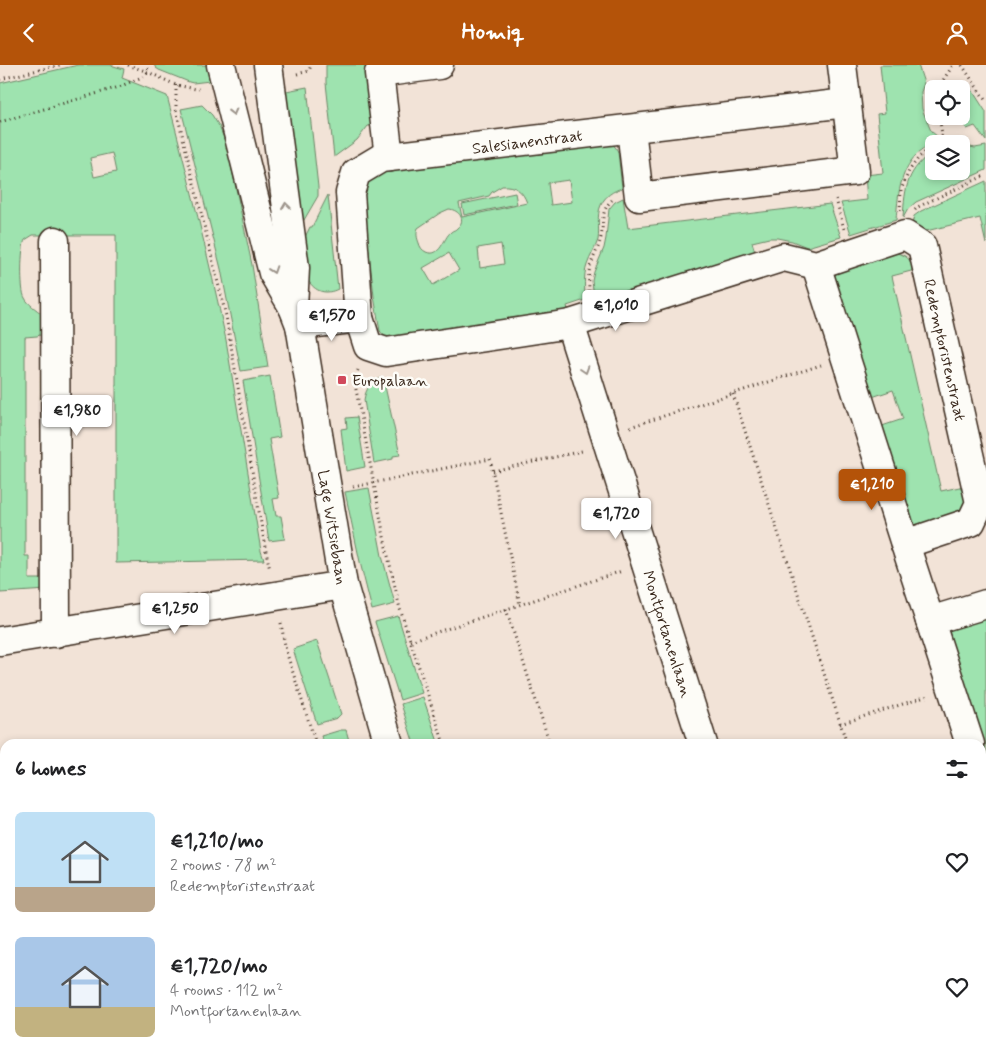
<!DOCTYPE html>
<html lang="en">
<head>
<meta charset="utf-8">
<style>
  :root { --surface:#fff; --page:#f6f6f6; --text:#202124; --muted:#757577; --accent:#b45309 }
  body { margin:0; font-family:Mynerve,sans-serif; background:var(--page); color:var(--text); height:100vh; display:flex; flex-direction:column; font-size:19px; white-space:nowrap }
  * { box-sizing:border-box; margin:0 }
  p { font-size:16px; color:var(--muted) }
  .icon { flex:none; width:28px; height:28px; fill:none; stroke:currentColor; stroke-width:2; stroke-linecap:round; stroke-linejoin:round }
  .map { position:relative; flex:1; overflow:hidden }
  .details { position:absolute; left:0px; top:674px; width:986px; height:321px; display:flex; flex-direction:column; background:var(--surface); border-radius:15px 15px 0 0; box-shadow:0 2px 8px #0003 }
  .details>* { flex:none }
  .controls { position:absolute; left:925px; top:15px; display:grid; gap:10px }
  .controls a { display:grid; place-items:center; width:45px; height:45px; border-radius:8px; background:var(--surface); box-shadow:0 2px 8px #0003; font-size:25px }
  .price { position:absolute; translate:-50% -42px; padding:0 11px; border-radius:5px; background:#fff; color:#222; font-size:16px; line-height:32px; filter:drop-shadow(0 1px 2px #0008) }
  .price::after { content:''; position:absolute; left:50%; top:30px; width:15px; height:11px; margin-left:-8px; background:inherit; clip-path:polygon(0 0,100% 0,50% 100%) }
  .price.active { background:var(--accent); color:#fff }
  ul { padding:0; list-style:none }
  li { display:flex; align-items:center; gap:15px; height:125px; padding:0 15px }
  li span { display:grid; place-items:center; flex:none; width:140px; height:100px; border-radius:8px; color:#555 }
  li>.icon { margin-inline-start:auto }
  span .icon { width:60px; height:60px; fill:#fffc; stroke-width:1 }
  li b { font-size:21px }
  h2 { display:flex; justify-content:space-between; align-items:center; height:60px; padding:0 15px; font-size:21px }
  header { display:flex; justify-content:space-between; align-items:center; height:65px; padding:0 15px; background:var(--accent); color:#fff; font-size:22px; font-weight:700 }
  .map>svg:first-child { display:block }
  .green { fill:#9ee3af; stroke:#6c8666; fill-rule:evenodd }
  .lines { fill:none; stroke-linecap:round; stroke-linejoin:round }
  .minor-casing { stroke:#3b2a1e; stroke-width:31 }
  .path { stroke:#3b2a1e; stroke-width:3; stroke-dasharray:1 4; stroke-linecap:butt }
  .minor { stroke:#fdfcf7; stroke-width:28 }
  .oneway { stroke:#9c938a }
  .poi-dot { fill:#d1495b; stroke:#fdfcf7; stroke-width:2 }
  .labels { text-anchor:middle; stroke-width:5; stroke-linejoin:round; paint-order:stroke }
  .street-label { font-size:16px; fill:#3b2a1e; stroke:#fdfcf7 }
  .poi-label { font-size:16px; fill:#3b2a1e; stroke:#fdfcf7; text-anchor:start }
</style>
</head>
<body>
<header><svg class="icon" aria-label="back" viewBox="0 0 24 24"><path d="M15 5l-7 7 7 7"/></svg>Homiq<svg class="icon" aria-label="person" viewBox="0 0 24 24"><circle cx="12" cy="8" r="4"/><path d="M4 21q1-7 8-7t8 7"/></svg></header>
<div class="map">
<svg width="986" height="994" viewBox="0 0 986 994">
  <rect width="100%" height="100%" fill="#f2e3d7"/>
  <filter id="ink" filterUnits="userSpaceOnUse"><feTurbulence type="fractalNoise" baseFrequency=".02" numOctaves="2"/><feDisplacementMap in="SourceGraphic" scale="10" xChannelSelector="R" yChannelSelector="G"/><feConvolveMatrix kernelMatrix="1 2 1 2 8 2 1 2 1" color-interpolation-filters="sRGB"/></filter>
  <g filter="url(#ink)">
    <!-- green -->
    <path class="green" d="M78,0H110L124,4L122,13L167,31C188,112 209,193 226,275L261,486L264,495L116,498V170H33L25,175C21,182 20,226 25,233C28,239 36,244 42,249L43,269L37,271L25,272V491H29V514H46L47,525L0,528V18ZM112,88L116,107L94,112L90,93Z
      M154,0H213L218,15L193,18L189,17L159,5L156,3Z
      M326,0H365L373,61H368L357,75L334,92L326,18Z
      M880,0H918L924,18L921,27L922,44L931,66L939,73C932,79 924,83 917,89C899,107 898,132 896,155L851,169L841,138L867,135L865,110L883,108L877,49L885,48Z
      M307,22L318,122V131L297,167L276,28Z
      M972,25L986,47V76L975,61L967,64L964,60L968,53L966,49H961V33Z
      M202,40L212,50L219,61L227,81L252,200L268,302L241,306L221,204L181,44Z
      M611,77L616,83L618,87L622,123C613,126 605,131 601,140C596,151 600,163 598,175C595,184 590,191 587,200C583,211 585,224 585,235L567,241L569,248L399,276L386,273L380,266L374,231L367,169L364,120L371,107ZM569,115L572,137L551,140L548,118ZM502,121C515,120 523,126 527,138L462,152L459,138L489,131L492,127ZM449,144C459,145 467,155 457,163C456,165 453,165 451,167C443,173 441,193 426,187C422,185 420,182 419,178C417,173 416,168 418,163L440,148ZM501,179L504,199L480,203L478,183ZM449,188L459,205L433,220L423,203Z
      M961,80L975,83L986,81V105L916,137L908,144L903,153C905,120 907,106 934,85V106H961Z
      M986,116V179L980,153L922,167L912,159L914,151L921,146Z
      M515,128L517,139L464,150L462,139Z
      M328,130L338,224C326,230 315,227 308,215L302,180L304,174L310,162H312Z
      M623,133L628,163L830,139L841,172L807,182L792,176L777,173H769L752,177L755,187L614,233L611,227L594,232L592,216L594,207L604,183L606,173L609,144L615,137Z
      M895,188C906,189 911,195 915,205L892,211L941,426L964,421L966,432L964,441L961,445L957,448L916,461L912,460L831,209L890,189ZM893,325L903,354L882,361L872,332Z
      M270,311L280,372L269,374L279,433L273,434L276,451H281L285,474L269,476L243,316Z
      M383,312L400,390L393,391V394L374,398L364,335C366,323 371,316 383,312Z
      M357,352L365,402L346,406L341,364L347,363L346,353Z
      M369,423L382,491L395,539L372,545L360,497L345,427Z
      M986,548V696L946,564Z
      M398,551L422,628L400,635L375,557Z
      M317,576L341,649L337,653L317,659L293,584Z
      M423,632L438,677L433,679H414L401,639Z
      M341,665H346L350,679H324L321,671Z"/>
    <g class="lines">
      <!-- minor casing -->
      <g class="minor-casing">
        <g id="minor">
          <path id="s1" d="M221,0L273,208L293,242L300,260L343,520L389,679"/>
          <path d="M268,0L295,203L293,242"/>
          <path id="s2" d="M846,38L381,93L356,108L350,128L359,253L368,281L386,287L570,259L784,192L816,200L905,170L922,181L980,438L971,457L905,479"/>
          <path d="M631,64L639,132L855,106L842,0"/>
          <path d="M389,92L379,8L439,0"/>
          <path d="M55,176L56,568"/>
          <path d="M816,200L905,479L970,679"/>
          <path id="s3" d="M570,259L703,679"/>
          <path d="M300,260L359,253"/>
          <path d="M930,556L986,539"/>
          <path d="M0,576L343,520"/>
          <path d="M981,713L986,728"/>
          <path d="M0,758L5,757"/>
          <path d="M981,959L986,957"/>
          <path d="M60,990V994"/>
          <path d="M468,990L469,994"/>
          <path d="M499,990L501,994"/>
          <path d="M803,990L804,994"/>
          <path d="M275,994L287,990"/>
          <path d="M873,994L886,990"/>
        </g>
      </g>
      <!-- path -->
      <path class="path" d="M128,0L148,7L176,20L196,24H199
        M962,0L986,36
        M297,9L309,6L311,0
        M0,14L60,0
        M176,20V44L226,251L265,482L270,505
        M940,24L942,17L953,0
        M0,57L119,22L142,12L148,7L147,0
        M936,79L940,75L942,69L939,51
        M836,134L844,164
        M915,145L918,142L926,138L986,110
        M900,146L901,125L909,106L919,92L934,81
        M589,226C589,219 588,209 590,202C593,192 599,183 601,172C604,158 600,146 612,135
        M358,305L354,314L386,482L400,544L444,679
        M733,329L847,679
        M630,362L821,300
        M493,406L582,386
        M353,422L490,394L520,540
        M506,544L550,679
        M281,558L286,586L316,679
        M410,576L622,506
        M840,659L928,631
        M981,831L986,829
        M326,990L331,994
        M417,990L418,994
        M545,990L546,994"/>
      <!-- minor -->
      <use href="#minor" class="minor"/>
    </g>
    <!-- one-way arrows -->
    <defs><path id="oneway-chevron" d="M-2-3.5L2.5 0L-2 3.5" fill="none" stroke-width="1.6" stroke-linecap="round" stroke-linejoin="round" transform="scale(1.25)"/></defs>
    <g class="oneway">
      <use href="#oneway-chevron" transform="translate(233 47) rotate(76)"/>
      <use href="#oneway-chevron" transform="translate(286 141) rotate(-98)"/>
      <use href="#oneway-chevron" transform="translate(273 205) rotate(71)"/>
      <use href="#oneway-chevron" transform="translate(585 305) rotate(72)"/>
    </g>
  </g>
  <!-- markers -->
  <rect class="poi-dot" x="337" y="310" width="10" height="10" rx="2.5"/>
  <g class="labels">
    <!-- street labels -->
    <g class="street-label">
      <text transform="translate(527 76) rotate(-7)" y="6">Salesianenstraat</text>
      <text dy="6" stroke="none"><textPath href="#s2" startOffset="1356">Redemptoristenstraat</textPath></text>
      <text dy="6" stroke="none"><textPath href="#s1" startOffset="478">Lage Witsiebaan</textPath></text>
      <text dy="6" stroke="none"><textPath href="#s3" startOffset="325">Montfortanenlaan</textPath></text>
    </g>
    <!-- poi labels -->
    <g class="poi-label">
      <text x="352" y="321">Europalaan</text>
    </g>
  </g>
</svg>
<div class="controls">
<a><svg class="icon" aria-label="locate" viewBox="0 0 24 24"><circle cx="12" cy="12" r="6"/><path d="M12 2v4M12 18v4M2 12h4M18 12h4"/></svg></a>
<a><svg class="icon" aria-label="layers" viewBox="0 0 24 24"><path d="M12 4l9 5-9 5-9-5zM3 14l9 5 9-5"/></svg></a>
</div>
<b class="price" style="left:616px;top:267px">€1,010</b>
<b class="price" style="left:332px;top:277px">€1,570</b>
<b class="price" style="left:77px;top:372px">€1,980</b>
<b class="price active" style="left:872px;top:446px">€1,210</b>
<b class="price" style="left:616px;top:475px">€1,720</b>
<b class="price" style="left:175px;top:570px">€1,250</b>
<section class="details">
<h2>6 homes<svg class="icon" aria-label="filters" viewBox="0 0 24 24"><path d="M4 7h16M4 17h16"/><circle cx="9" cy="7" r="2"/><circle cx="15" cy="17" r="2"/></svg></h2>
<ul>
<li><span style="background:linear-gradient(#bfe0f5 75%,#b9a48a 0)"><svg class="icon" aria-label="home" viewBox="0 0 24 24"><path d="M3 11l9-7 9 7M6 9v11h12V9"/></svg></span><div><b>€1,210/mo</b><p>2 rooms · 78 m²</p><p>Redemptoristenstraat</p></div><svg class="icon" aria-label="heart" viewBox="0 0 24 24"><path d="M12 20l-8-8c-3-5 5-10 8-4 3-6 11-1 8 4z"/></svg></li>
<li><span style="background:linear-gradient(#a9c7e8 70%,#c2b280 0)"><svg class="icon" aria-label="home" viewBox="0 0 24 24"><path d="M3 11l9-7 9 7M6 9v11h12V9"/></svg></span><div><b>€1,720/mo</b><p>4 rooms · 112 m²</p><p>Montfortanenlaan</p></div><svg class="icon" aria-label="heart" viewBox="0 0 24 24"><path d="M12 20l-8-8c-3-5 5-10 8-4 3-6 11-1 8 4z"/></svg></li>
</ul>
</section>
</div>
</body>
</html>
